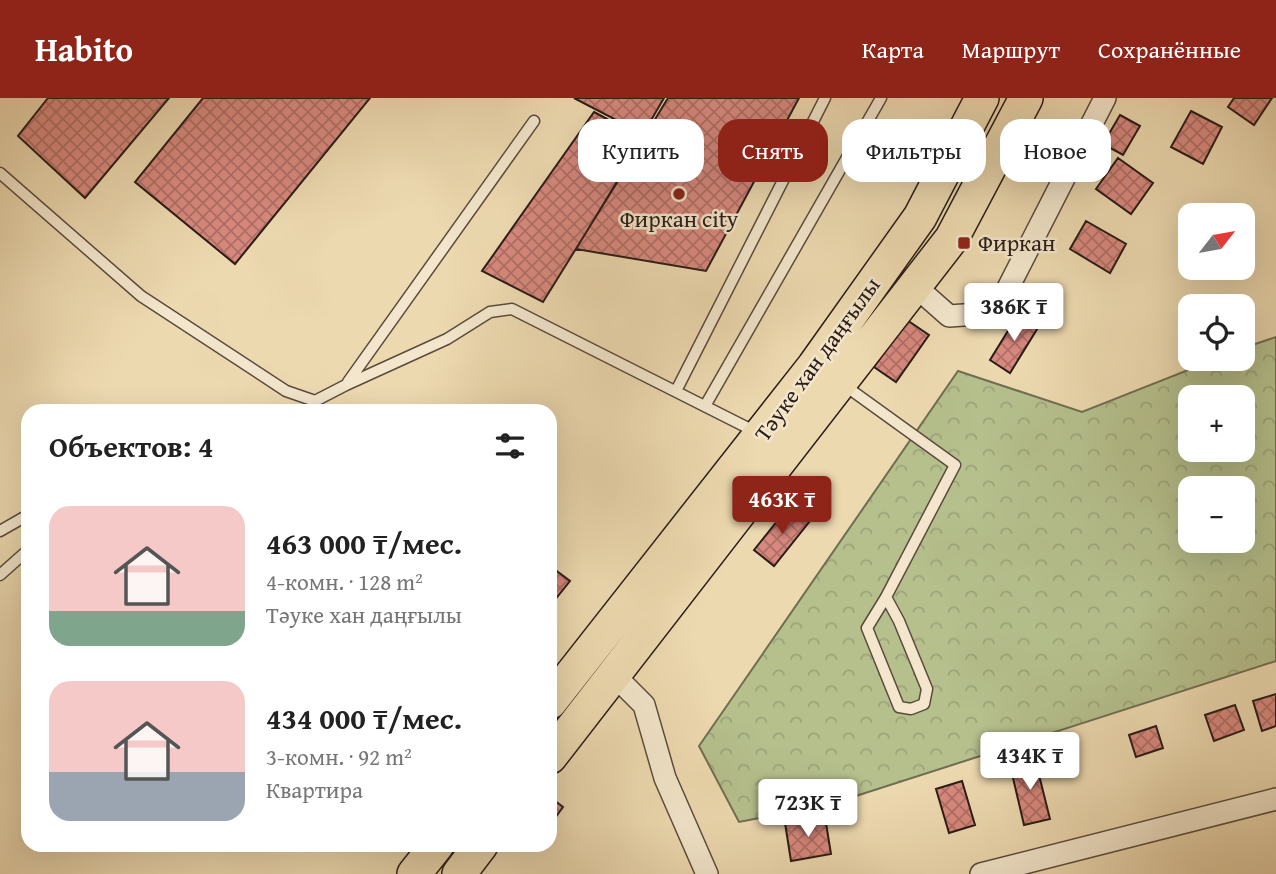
<!DOCTYPE html>
<html lang="ru">
<head>
<meta charset="utf-8">
<style>
  :root { --surface:#fff; --page:#f6f6f6; --text:#222; --muted:#767676; --accent:#8f2418 }
  body { margin:0; font-family:"Gentium Book Plus",serif; background:var(--page); color:var(--text); height:100vh; display:flex; flex-direction:column; font-size:26px; white-space:nowrap }
  * { box-sizing:border-box; margin:0 }
  p { font-size:23px; color:var(--muted) }
  .icon { flex:none; width:38px; height:38px; fill:none; stroke:currentColor; stroke-width:2; stroke-linecap:round; stroke-linejoin:round }
  .map { position:relative; flex:1; overflow:hidden }
  .drawer { position:absolute; left:21px; top:306px; width:536px; height:448px; display:flex; flex-direction:column; background:var(--surface); border-radius:21px; box-shadow:0 7px 28px #0002 }
  .drawer>* { flex:none }
  .top-card { position:absolute; left:578px; top:21px; width:593px; height:63px; display:flex; gap:14px }
  .needle { width:46px; rotate:59deg }
  .buttons { position:absolute; left:1178px; top:105px; display:grid; gap:14px }
  .buttons a { display:grid; place-items:center; width:77px; height:77px; border-radius:14px; background:var(--surface); box-shadow:0 7px 28px #0002; font-size:35px }
  .price { position:absolute; translate:-50% -60px; padding:0 16px; border-radius:7px; background:#fff; color:#222; font-size:23px; line-height:46px; filter:drop-shadow(0 2px 4px #0008) }
  .price::after { content:''; position:absolute; left:50%; top:42px; width:21px; height:16px; margin-left:-10px; background:inherit; clip-path:polygon(0 0,100% 0,50% 100%) }
  .price.selected { background:var(--accent); color:#fff }
  ul { padding:0; list-style:none }
  li { display:flex; align-items:center; gap:21px; height:175px; padding:0 28px }
  li span { display:grid; place-items:center; flex:none; width:196px; height:140px; border-radius:21px; color:#555 }
  li>.icon { margin-inline-start:auto }
  span .icon { width:84px; height:84px; fill:#fffc; stroke-width:1 }
  li b { font-size:30px }
  h2 { display:flex; justify-content:space-between; align-items:center; height:84px; padding:0 28px; font-size:30px }
  .pill { padding:0 24px; border-radius:21px; background:var(--surface); box-shadow:0 7px 28px #0002; font-size:24px; line-height:63px }
  .pill.selected { background:var(--accent); color:#fff }
  header { display:flex; align-items:center; gap:42px; box-sizing:border-box; height:98px; padding:0 35px; background:var(--accent); color:#fff }
  header strong { font-size:33px }
  nav { display:flex; gap:38px; margin-inline-start:auto; font-size:24px }
  .map>svg:first-child { display:block }
  .park { fill:url(#park-crowns); stroke:#706e52; stroke-width:2; fill-rule:evenodd }
  .building { fill:url(#building-cross-hatch); stroke:#2a1c17; stroke-width:2 }
  .lines { fill:none; stroke-linecap:round; stroke-linejoin:round }
  .lane-casing { stroke:#5b4b3d; stroke-width:13 }
  .street-casing { stroke:#5b4b3d; stroke-width:24 }
  .primary-casing { stroke:#2a1c17; stroke-width:36 }
  .lane { stroke:#f3e6cc; stroke-width:10 }
  .street { stroke:#f3e6cc; stroke-width:21 }
  .primary { stroke:#edd9b0; stroke-width:33 }
  .poi-dot { fill:#8f2418; stroke:#f3e6cc; stroke-width:2.5 }
  .labels { text-anchor:middle; stroke-width:5; stroke-linejoin:round; paint-order:stroke }
  .poi-label { font-size:23px; fill:#2a1c17; stroke:#f3e6cc }
  .street-label { font-size:23px; fill:#2a1c17; stroke:#f3e6cc }
</style>
</head>
<body>
<header>
<strong>Habito</strong>
<nav><a>Карта</a><a>Маршрут</a><a>Сохранённые</a></nav>
</header>
<div class="map">
<svg width="1276" height="776" viewBox="0 0 1276 776">
  <defs>
    <pattern id="park-crowns" width="20" height="18" patternUnits="userSpaceOnUse" patternTransform="scale(1.75)"><rect width="20" height="18" fill="#b5c08d"/><path d="M2 6a3 3 0 1 1 6 0M12 15a3 3 0 1 1 6 0" fill="none" stroke="#9ca479"/></pattern>
    <pattern id="building-cross-hatch" width="8" height="8" patternUnits="userSpaceOnUse" patternTransform="scale(1.75)"><rect width="8" height="8" fill="#d8897e"/><path d="M0 0l8 8M0 8l8-8" fill="none" stroke="#af6f66"/></pattern>
  </defs>
  <rect width="100%" height="100%" fill="#edd9b0"/>
  <filter id="stains"><feTurbulence type="fractalNoise" baseFrequency=".00286" numOctaves="4"/><feColorMatrix values="0 0 0 0 .2 0 0 0 0 .09 0 0 0 0 .02 0 0 0 .5 -.17"/></filter>
  <radialGradient id="worn" r=".72"><stop offset=".6" stop-color="#630" stop-opacity="0"/><stop offset="1" stop-color="#630" stop-opacity=".3"/></radialGradient>
  <!-- park -->
  <path class="park" d="M1276,239V563L831,706L739,724L699,648L958,273L1082,314L1216,261H1242L1243,250ZM1190,299H1242V352H1190ZM1190,390H1242V443H1190Z"/>
  <!-- building -->
  <path class="building" d="M48,0H169L85,100L18,38Z
    M203,0H370L235,166L135,84Z
    M574,0H664L643,36Z
    M668,0H799L706,173L576,151Z
    M1234,0H1272L1254,27L1228,9Z
    M1191,13L1222,29L1203,66L1171,49Z
    M594,14L644,41L543,204L482,173Z
    M1120,17L1140,28L1123,57L1103,46Z
    M1118,60L1153,85L1131,116L1096,91Z
    M1086,123L1126,146L1110,175L1070,151Z
    M1019,215L1039,228L1010,275L990,262Z
    M907,222L929,237L896,284L874,269Z
    M790,407L810,423L774,468L754,452Z
    M550,468L570,483L550,508Z
    M1276,596V628L1262,633L1253,603Z
    M1235,607L1244,632L1214,643L1205,617Z
    M1156,628L1163,650L1136,659L1129,637Z
    M1035,661L1050,721L1024,727L1010,667Z
    M962,683L975,727L949,735L936,691Z
    M550,699L563,709L550,727Z
    M825,719L831,756L791,763L785,725Z"/>
  <g class="lines">
    <!-- lane casing -->
    <g class="lane-casing">
      <path id="lane" d="M0,75L141,198L286,293L315,303L346,287L447,241L490,214L512,211L756,334
        M348,284L534,23
        M844,287L955,367L886,499L867,530L899,609L911,611L924,606L927,591L899,523L886,499
        M676,293L825,0
        M705,308L881,0
        M0,433L28,417
        M0,477L28,452"/>
    </g>
    <!-- street casing -->
    <g class="street-casing">
      <path id="street" d="M915,188L949,218L978,216L1007,192L1105,0
        M614,577L644,607L665,680L707,776
        M981,776L1276,701"/>
    </g>
    <!-- primary casing -->
    <g class="primary-casing">
      <path id="primary" d="M550,604L814,268L920,119L982,0
        M550,659L952,140L1026,0
        M414,776L437,747
        M459,776L481,747"/>
    </g>
    <!-- lane -->
    <use href="#lane" class="lane"/>
    <!-- street -->
    <use href="#street" class="street"/>
    <!-- primary -->
    <use href="#primary" class="primary"/>
  </g>
  <!-- markers -->
  <g class="poi-dot">
    <circle cx="679" cy="96" r="7"/>
    <rect x="957" y="138" width="14" height="14" rx="3.5"/>
  </g>
  <g class="labels">
    <!-- poi labels -->
    <g class="poi-label">
      <text x="679" y="129">Фиркан city</text>
      <text x="978" y="153" text-anchor="start">Фиркан</text>
    </g>
    <!-- street labels -->
    <g class="street-label">
      <text transform="translate(817 261) rotate(-54)" y="8">Тәуке хан даңғылы</text>
    </g>
  </g>
  <rect width="100%" height="100%" filter="url(#stains)"/>
  <rect width="100%" height="100%" fill="url(#worn)"/>
</svg>
<div class="buttons">
<a><svg class="needle" viewBox="-14 -14 28 28"><path d="M0-13l5 13h-10z" fill="#e53935"/><path d="M0 13l5-13h-10z" fill="#767676"/></svg></a>
<a><svg class="icon" aria-label="locate" viewBox="0 0 24 24"><circle cx="12" cy="12" r="6"/><path d="M12 2v4M12 18v4M2 12h4M18 12h4"/></svg></a>
<a>+</a>
<a>−</a>
</div>
<b class="price" style="left:1014px;top:245px">386K ₸</b>
<b class="price selected" style="left:782px;top:438px">463K ₸</b>
<b class="price" style="left:1030px;top:694px">434K ₸</b>
<b class="price" style="left:808px;top:741px">723K ₸</b>
<div class="top-card">
<a class="pill">Купить</a>
<a class="pill selected">Снять</a>
<a class="pill">Фильтры</a>
<a class="pill">Новое</a>
</div>
<section class="drawer">
<h2>Объектов: 4<svg class="icon" aria-label="filters" viewBox="0 0 24 24"><path d="M4 7h16M4 17h16"/><circle cx="9" cy="7" r="2"/><circle cx="15" cy="17" r="2"/></svg></h2>
<ul>
<li><span style="background:linear-gradient(#f6c9c9 75%,#7fa58c 0)"><svg class="icon" aria-label="home" viewBox="0 0 24 24"><path d="M3 11l9-7 9 7M6 9v11h12V9"/></svg></span><div><b>463 000 ₸/мес.</b><p>4-комн. · 128 m²</p><p>Тәуке хан даңғылы</p></div></li>
<li><span style="background:linear-gradient(#f6c9c9 65%,#9aa5b1 0)"><svg class="icon" aria-label="home" viewBox="0 0 24 24"><path d="M3 11l9-7 9 7M6 9v11h12V9"/></svg></span><div><b>434 000 ₸/мес.</b><p>3-комн. · 92 m²</p><p>Квартира</p></div></li>
</ul>
</section>
</div>
</body>
</html>
